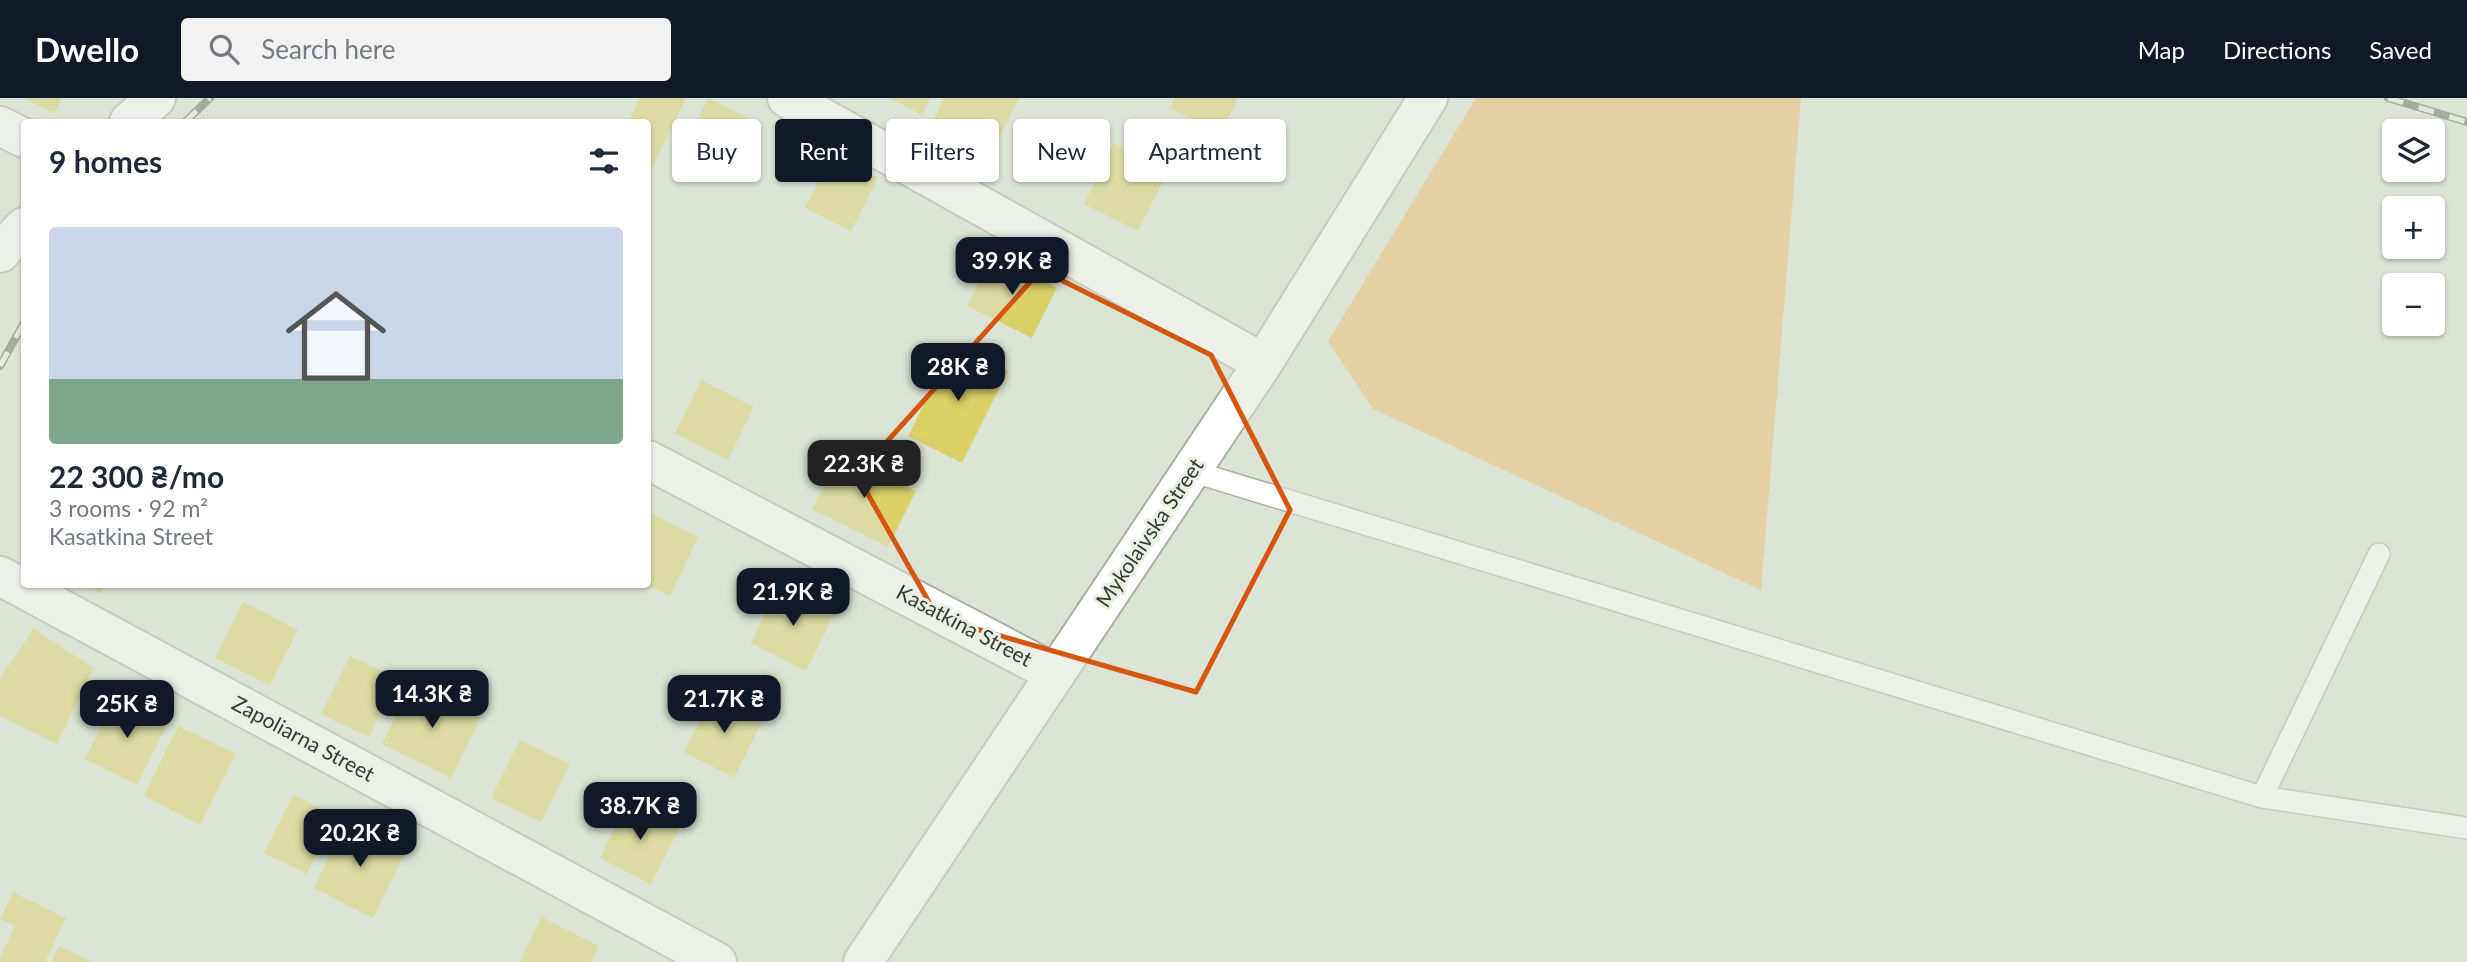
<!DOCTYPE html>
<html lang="en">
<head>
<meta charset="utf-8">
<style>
  :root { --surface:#fff; --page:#f2f2f3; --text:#1f2937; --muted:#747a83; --accent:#111827 }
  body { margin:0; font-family:Lato,sans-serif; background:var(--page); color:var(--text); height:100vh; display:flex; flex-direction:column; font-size:26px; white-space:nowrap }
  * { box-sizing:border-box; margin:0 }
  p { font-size:23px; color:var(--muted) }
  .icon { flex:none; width:38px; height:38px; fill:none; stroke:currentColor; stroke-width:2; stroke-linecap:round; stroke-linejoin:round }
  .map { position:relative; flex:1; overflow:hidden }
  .sheet { position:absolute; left:21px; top:21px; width:630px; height:469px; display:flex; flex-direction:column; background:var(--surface); border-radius:7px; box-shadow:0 2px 5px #0004 }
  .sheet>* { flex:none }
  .banner { position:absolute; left:672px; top:21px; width:665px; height:63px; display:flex; gap:14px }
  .buttons { position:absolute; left:2382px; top:21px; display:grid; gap:14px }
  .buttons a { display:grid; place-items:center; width:63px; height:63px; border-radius:7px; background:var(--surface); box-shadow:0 2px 5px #0004; font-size:35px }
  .price { position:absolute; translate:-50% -60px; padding:0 16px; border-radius:14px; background:var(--accent); color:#fff; font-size:23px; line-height:46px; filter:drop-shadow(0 2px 4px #0008) }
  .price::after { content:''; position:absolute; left:50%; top:42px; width:21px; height:16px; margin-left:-10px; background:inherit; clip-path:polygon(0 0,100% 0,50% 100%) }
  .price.active { background:#222; color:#fff }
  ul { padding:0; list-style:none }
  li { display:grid; align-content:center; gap:14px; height:371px; padding:0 28px }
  li span { display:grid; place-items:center; height:217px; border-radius:7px; color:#555 }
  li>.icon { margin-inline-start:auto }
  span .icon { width:126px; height:126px; fill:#fffc; stroke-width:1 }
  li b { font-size:30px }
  h2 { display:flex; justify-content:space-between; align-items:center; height:84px; padding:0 28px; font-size:30px }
  .pill { padding:0 24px; border-radius:7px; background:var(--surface); box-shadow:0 2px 5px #0004; font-size:24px; line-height:63px }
  .pill.active { background:var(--accent); color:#fff }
  header { display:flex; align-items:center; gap:42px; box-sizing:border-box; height:98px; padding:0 35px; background:var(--accent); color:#fff }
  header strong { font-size:33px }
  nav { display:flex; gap:38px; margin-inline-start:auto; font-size:24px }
  .search { width:490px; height:63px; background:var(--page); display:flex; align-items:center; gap:18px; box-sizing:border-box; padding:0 24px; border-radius:7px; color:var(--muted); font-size:26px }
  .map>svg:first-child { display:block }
  .green { fill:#ebbb69 }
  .building { fill:#dad167 }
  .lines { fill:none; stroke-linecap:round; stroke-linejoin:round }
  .service-casing { stroke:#aab2a3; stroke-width:24 }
  .minor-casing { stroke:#aab2a3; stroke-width:42 }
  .service { stroke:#fff; stroke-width:21 }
  .minor { stroke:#fff; stroke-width:38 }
  .rail-casing { stroke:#63675e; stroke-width:8 }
  .rail { stroke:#e9f1e2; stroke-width:5; stroke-dasharray:16; stroke-linecap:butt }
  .marked { fill:none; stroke:#d65610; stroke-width:5; stroke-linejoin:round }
  .labels { text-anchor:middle; stroke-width:6; stroke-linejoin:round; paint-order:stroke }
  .street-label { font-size:21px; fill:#363933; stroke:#e9f1e2 }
</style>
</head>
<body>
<header>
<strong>Dwello</strong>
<div class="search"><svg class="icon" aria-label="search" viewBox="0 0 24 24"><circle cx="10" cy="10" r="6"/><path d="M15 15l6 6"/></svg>Search here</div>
<nav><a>Map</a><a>Directions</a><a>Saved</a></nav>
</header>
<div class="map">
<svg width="2467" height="864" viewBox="0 0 2467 864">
  <rect width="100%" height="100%" fill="#dce4d5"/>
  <!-- green -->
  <path class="green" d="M1476,0H1801L1761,492L1373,311L1328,243Z"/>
  <!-- building -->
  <path class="building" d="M24,0H62L54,16Z
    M640,0H686L648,77V24H628Z
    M708,0L758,25L728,84L679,59Z
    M889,0H930L922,17Z
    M944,0H1019L994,50L934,21Z
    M1175,0H1238L1220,35L1170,10Z
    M1114,45L1169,72L1138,133L1084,106Z
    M832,57L878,80L851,133L805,110Z
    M993,157L1057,190L1032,240L967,208Z
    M954,246L1008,273L962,365L908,338Z
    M701,282L754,309L728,362L675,335Z
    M840,356L916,393L888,449L812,411Z
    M648,414L698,439L670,498L648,487Z
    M83,486H105L101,495Z
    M780,486L835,514L806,573L751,545Z
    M243,504L298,532L270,587L215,560Z
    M34,531L94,570L57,646L0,618V580Z
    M350,558L398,581L369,639L321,616Z
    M413,583L482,617L451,680L382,646Z
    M714,594L764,620L734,680L684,654Z
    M117,597L169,623L137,687L85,661Z
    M178,628L236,656L200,727L144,698Z
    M520,642L570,666L541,724L491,700Z
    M293,697L336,718L307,776L264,755Z
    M628,703L680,729L651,786L600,760Z
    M347,722L406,752L373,820L314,790Z
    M13,794L66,820L45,864H0V859L15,828L0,821Z
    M542,819L599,848L591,864H520Z
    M59,848L92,864H51Z"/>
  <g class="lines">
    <!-- service casing -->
    <g class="service-casing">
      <path id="service" d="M1191,373L2262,699L2379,456
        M2262,699L2467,730"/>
    </g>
    <!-- minor casing -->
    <g class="minor-casing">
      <path id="minor" d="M787,0L1263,265
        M129,24L156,0
        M0,28L24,40
        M0,155L24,129
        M648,362L1056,576
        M0,478L717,864
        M863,864L1263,265L1428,0"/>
    </g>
    <!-- service -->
    <use href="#service" class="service"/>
    <!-- minor -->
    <use href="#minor" class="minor"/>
    <!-- rail casing -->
    <g class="rail-casing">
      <path id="rail" d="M2388,0L2467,24
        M185,24L210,0
        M0,268L24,225"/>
    </g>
    <!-- rail -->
    <use href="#rail" class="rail"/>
  </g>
  <!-- marked area -->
  <path d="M0 0H2467V864H0ZM1041,172L1211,257L1290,412L1196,594L938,520L857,377Z" fill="#dce4d5" fill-opacity=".55" fill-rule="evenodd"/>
  <path class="marked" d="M1041,172L1211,257L1290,412L1196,594L938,520L857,377Z"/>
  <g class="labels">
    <!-- street labels -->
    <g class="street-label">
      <text transform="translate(1150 435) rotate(-56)" y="7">Mykolaivska Street</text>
      <text transform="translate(964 528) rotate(28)" y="7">Kasatkina Street</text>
      <text transform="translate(303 641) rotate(28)" y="7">Zapoliarna Street</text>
    </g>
  </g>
</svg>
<div class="buttons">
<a><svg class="icon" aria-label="layers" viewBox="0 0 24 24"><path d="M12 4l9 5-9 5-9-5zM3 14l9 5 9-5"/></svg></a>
<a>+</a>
<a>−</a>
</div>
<b class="price" style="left:1012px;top:199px">39.9K ₴</b>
<b class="price" style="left:958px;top:305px">28K ₴</b>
<b class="price active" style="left:864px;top:402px">22.3K ₴</b>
<b class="price" style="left:793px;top:530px">21.9K ₴</b>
<b class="price" style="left:432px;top:632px">14.3K ₴</b>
<b class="price" style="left:724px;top:637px">21.7K ₴</b>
<b class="price" style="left:127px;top:642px">25K ₴</b>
<b class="price" style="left:640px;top:744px">38.7K ₴</b>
<b class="price" style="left:360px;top:771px">20.2K ₴</b>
<div class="banner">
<a class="pill">Buy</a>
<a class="pill active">Rent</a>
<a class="pill">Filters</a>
<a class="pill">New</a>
<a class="pill">Apartment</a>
</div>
<section class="sheet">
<h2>9 homes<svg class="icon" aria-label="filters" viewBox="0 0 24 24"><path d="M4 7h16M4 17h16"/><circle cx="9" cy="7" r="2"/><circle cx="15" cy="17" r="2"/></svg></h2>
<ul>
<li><span style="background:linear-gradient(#c9d6e8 70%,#7fa58c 0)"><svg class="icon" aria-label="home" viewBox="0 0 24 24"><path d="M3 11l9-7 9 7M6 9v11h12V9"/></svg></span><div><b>22 300 ₴/mo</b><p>3 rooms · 92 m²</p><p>Kasatkina Street</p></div></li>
</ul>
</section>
</div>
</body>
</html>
